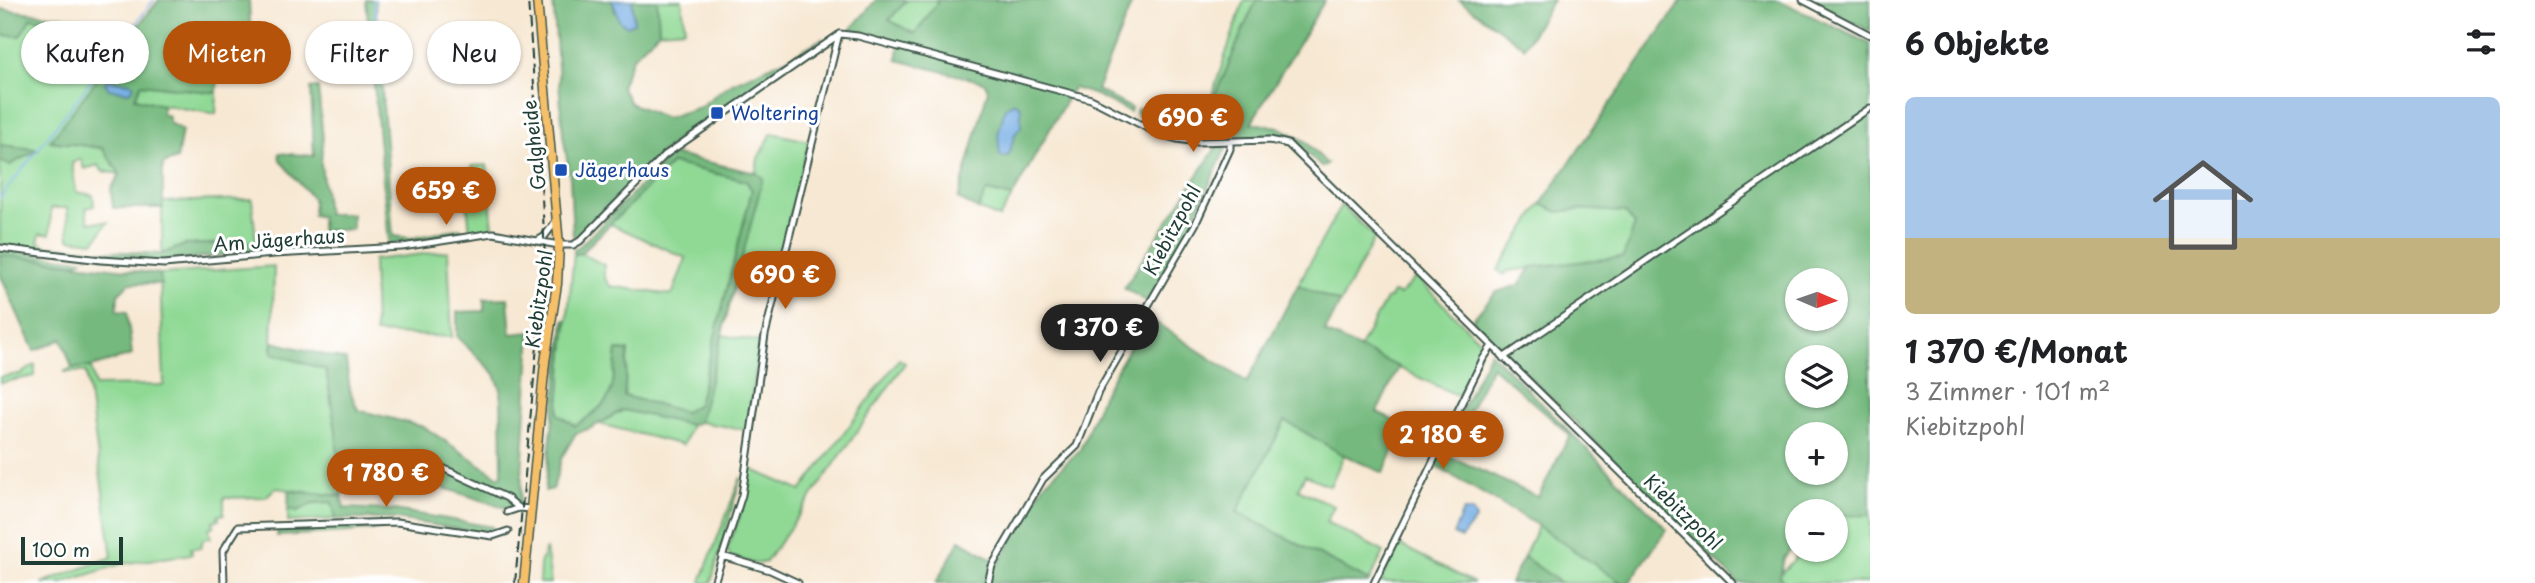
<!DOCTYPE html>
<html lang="de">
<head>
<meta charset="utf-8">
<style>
  :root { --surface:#fff; --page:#f2f2f2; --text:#202124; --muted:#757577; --line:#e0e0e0; --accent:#b45309 }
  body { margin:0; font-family:"Playpen Sans",sans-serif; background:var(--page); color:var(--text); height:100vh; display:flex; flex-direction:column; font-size:26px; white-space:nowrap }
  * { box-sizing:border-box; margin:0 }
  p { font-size:23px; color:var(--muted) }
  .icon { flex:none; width:38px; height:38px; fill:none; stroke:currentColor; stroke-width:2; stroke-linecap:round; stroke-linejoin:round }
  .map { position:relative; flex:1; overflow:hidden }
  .sheet { display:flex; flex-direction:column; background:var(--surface); width:665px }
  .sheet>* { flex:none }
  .banner { position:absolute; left:21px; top:21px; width:665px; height:63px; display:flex; gap:14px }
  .needle { width:46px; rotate:92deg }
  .fabs { position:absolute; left:1785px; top:268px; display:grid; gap:14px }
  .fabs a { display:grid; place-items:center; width:63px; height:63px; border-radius:50%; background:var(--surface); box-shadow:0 2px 5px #0004; font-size:35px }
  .scale { position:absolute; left:21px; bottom:18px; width:102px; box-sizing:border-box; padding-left:7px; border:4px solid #1f3d34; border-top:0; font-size:19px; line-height:24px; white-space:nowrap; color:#1f3d34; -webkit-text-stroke:5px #fff; paint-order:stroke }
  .price { position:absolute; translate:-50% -60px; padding:0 16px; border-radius:24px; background:var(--accent); color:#fff; font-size:23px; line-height:46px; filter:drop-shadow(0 2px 4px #0008) }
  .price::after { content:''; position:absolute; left:50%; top:42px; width:21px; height:16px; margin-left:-10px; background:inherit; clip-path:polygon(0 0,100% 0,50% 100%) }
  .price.current { background:#222; color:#fff }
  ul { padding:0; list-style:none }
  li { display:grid; align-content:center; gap:14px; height:371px; padding:0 35px }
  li+li { border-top:2px solid var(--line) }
  li span { display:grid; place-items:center; height:217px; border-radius:10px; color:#555 }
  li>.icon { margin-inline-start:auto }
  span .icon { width:126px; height:126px; fill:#fffc; stroke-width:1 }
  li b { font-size:30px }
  h2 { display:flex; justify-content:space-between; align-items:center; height:84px; padding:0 35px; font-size:30px }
  .pill { padding:0 24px; border-radius:32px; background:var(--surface); box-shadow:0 2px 5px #0004; font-size:24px; line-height:63px }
  .pill.current { background:var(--accent); color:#fff }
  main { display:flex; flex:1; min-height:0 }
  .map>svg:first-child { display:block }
  .green { fill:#90d995; stroke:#588b64; stroke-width:2 }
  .forest { fill:#74b97e; stroke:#4a7b59; stroke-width:2; fill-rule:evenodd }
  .water { fill:#75ade4; stroke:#4a758c; stroke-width:2 }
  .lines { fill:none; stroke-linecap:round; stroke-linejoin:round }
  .stream { stroke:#75ade4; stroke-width:2 }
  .minor-casing { stroke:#3f574c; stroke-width:9 }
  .primary-casing { stroke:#3f574c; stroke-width:11 }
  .minor { stroke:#fff; stroke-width:5 }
  .primary { stroke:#f6c06b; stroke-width:8 }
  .rail { stroke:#1f3d34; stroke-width:2; stroke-dasharray:10 5; stroke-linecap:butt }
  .transit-dot { fill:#1a4fb4; stroke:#fff; stroke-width:2.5 }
  .labels { text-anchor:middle; stroke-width:6; stroke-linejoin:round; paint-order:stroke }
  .transit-label { font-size:19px; fill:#164399; stroke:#fff; text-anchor:start }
  .street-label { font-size:19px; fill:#1f3d34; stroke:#fff }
</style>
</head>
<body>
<main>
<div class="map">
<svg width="1870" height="583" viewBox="0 0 1870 583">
  <rect width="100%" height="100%" fill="#fff"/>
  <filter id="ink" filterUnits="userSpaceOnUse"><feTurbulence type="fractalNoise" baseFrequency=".0143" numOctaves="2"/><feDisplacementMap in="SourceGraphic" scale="14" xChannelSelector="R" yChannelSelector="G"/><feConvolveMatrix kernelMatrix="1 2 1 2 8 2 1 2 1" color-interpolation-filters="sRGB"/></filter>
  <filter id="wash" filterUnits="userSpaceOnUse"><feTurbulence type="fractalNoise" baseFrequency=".00686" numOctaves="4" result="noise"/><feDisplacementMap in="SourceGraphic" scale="28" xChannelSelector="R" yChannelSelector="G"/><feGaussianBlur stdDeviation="1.57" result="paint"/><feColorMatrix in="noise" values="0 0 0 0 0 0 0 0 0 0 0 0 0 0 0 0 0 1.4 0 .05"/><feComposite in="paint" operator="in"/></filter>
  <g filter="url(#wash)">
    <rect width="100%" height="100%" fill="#f7e8d3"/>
    <!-- green -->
    <path class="green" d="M657,0H682L685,29L659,31Z
      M907,0H939L916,35L889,20Z
      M1244,0H1257C1238,35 1228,73 1208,107Z
      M30,18L133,34L50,141L102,148L120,174L102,171L99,165L84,169L81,159L72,163L76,192L93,195L94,206L86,208L88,222H108L94,242L69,239L67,208H51L50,234H40L38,242L46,246L89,249V255L0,245V161L10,165L36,149L0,145V35L20,36Z
      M141,84L217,93L216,114L163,105L135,98Z
      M772,133L809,141L773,284L737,276L762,178L756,173L758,158Z
      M672,163L746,181L752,190L698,404L685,412L624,396L628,351L617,350L613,385L607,404L576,426L558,414L574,254L581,253L604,265V277L610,286L672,295L686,258L610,224Z
      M487,165L493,229L470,231L467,204L475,203L472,166Z
      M987,190L1012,197L999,218L978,209Z
      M252,199L256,242L184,245L162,254V202Z
      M1541,204L1558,212L1578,209L1625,212L1635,225L1623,258L1508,271L1504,275L1498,270Z
      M1341,205L1375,237L1340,303L1298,285Z
      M0,251L82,260L76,263L0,255Z
      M448,251L452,337L375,333L373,260Z
      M274,266L272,352L326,369L336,431L342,496L275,488L266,497L224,498V514L218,516L219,520L213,521L214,526L209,528L211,538L203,539L201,548H191L192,554L121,564L62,583H42L112,557L86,372H64L72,368L91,367L95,386L164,385L160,274Z
      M1416,277L1483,344L1458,396L1359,349L1386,299L1390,298L1393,293L1400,295Z
      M722,335L760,342L747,430L699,422Z
      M899,359L905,363L766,562L756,564L730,556L727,550L740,516L751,469L801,491Z
      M35,365V376L0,383V377L20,374Z
      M624,410L691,425L683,445L599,424Z
      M1285,421L1344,455L1330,486L1305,475L1298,489L1334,506L1326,522L1384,552L1369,581L1237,512Z
      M741,477L711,583H701L702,578Z
      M1870,478V583H1772L1803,550H1836V516Z
      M333,502L336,519L288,522V509L298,511L313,503Z
      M355,525L347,532L314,534L310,527Z
      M1538,526L1622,583H1561L1524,557Z
      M1398,544L1474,583L1380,582Z
      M546,548L551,583H539L540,564Z"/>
    <!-- forest -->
    <path class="forest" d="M159,0H249L252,67L218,65L217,93L141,84L135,98L163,105L162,114L169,116V123L182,130L177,159L163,164V208H113L111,189L120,174L102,148L50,141L132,34L31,18L20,36L0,35V9L138,26Z
      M366,0H375L393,236L413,238L460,228L463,232L419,241L389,244Z
      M553,0H612L615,12L634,23L632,0H657L659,31L633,57L621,86L630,103L666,118L700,107L728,85L788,58L823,38L663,151L579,237L573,236L570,178L563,135Z
      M876,0H907L889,20L915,34L939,0H1133L1097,90L1131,108L1130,112L1096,95L1073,88L1012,197L987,191L978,209L958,199L988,90L984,82L897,60L900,41L851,29Z
      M1257,0H1325L1251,123L1279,127L1305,141L1327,164L1321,167L1299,145L1286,138L1188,135L1162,127L1136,115L1137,109L1209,107C1228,73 1238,35 1257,0Z
      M1459,0H1553L1524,47Z
      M1682,0H1778L1870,44V515L1836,516V511H1797V542L1784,558L1780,577L1785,583H1738L1472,320L1496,292L1519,285L1532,267L1623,257L1635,225L1625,212L1578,209L1558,212L1541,204ZM1797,280H1836V318H1797ZM1797,357H1836V396H1797ZM1797,434H1836V472H1797Z
      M1810,0H1870V31Z
      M311,88H318L323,139L321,163L327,214H352V229L321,231V217L313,215V199L280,160L279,153L314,156Z
      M1219,143L1226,148L1190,227L1148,302L1124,288Z
      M0,145L38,150L10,165L0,161Z
      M675,155L756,173L763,178L699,422L691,425L623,410L591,428L576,433L562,457L553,489L545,491L564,320H567L558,414L575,426C615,400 612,395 617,350L628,351L624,396L685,412L698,404L752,190L746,181L672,163L581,253L574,254V249L580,246L667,159Z
      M256,242V251L161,262L101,257V251L162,254L184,245Z
      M0,255L160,274L161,284L129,283L118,294L117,311L127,312L132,355L91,367L72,368L62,339L34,351L0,274Z
      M1298,285L1340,303L1325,332L1399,367L1377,412L1405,427L1383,473L1344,455L1285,421L1237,512L1369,581L1368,583H936L960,540L999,563L1045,483L1080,450L1102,396L1147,317L1247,382Z
      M508,298L511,334L531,332L520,505L506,508L419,480L338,462L336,431L326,370L272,353L273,342L346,360L350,391L358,410L424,427L499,477L502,474L501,390L495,374L457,337V312L484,311V299Z
      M1490,352L1667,529L1629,583H1622L1532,522L1434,465ZM1492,366L1570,435L1538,497L1447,455Z
      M289,491L342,496L344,508L395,510L492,527L496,532L487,534L397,519H336L332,502L313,503L298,511L288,509Z
      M356,525H397L392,528L347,532Z
      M310,527L313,534L277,536L278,528Z
      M1524,557L1561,583H1510Z"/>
    <!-- water -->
    <path class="water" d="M612,0H632L634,23L627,26L620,22Z
      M108,80L130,83L133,84V89L129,92L109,89L105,83Z
      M1012,103H1016L1021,107V127L1015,134L1009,155L1004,157L1000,156L998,135L1005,108Z
      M1463,511H1472L1476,519L1461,538L1453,534Z"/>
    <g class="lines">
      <!-- stream -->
      <path class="stream" d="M374,0L380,84
        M0,198L154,0"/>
    </g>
  </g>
  <g filter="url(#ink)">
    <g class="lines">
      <!-- minor casing -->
      <g class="minor-casing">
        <path id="minor" d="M1803,0L1870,35
          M537,241L544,237L556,221
          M0,248L101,260L164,264L274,254L402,247L493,233L559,245H573L580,241L665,155L840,34L858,36L1091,99L1159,134L1177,139L1197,142L1270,140L1288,144L1733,583
          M1503,358L1870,108
          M432,463L507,498L519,508
          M507,512L519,508L531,509
          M722,556L770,570L798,583
          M224,583L223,551L238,527L397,522L493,536L508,531
          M714,583L742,495L765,335L839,34
          M988,583L992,566L1043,479L1077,446L1098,392L1195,225L1230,149V141
          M1374,583L1483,359L1492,346"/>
      </g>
      <!-- primary casing -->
      <g class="primary-casing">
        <path id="primary" d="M524,583L545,362L557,284L559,245L537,0"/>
      </g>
      <!-- minor -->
      <use href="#minor" class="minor"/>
      <!-- primary -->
      <use href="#primary" class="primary"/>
      <!-- rail -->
      <path class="rail" d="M515,583L545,260L543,213L528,0"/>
    </g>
  </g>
  <!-- markers -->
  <g class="transit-dot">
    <rect x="710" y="106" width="14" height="14" rx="3.5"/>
    <rect x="554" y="163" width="14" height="14" rx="3.5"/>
  </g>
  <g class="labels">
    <!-- transit labels -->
    <g class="transit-label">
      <text x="731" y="120">Woltering</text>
      <text x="575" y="177">Jägerhaus</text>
    </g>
    <!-- street labels -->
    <g class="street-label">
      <text transform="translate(534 145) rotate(-96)" y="7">Galgheide</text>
      <text transform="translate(1172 230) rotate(-62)" y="7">Kiebitzpohl</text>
      <text transform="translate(279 240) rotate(-4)" y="7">Am Jägerhaus</text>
      <text transform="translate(539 299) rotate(-82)" y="7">Kiebitzpohl</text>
      <text transform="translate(1683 512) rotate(44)" y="7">Kiebitzpohl</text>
    </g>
  </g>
</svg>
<div class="fabs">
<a><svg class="needle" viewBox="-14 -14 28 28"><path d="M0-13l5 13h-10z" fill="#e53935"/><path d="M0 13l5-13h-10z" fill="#757577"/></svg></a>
<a><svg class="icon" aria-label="layers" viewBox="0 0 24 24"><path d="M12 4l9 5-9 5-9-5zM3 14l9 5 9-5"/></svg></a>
<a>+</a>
<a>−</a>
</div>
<div class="scale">100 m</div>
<b class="price" style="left:1193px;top:154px">690 €</b>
<b class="price" style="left:446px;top:227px">659 €</b>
<b class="price" style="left:785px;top:311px">690 €</b>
<b class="price current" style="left:1100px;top:364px">1 370 €</b>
<b class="price" style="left:1443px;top:471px">2 180 €</b>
<b class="price" style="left:386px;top:509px">1 780 €</b>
<div class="banner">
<a class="pill">Kaufen</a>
<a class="pill current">Mieten</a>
<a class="pill">Filter</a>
<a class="pill">Neu</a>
</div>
</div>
<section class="sheet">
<h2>6 Objekte<svg class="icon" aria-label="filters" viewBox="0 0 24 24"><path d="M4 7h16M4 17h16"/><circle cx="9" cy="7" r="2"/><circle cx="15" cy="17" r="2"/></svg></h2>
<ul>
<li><span style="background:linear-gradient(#a9c7e8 65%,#c2b280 0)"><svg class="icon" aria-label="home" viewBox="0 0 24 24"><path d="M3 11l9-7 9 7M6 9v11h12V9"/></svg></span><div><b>1 370 €/Monat</b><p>3 Zimmer · 101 m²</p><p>Kiebitzpohl</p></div></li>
</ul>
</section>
</main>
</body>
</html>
